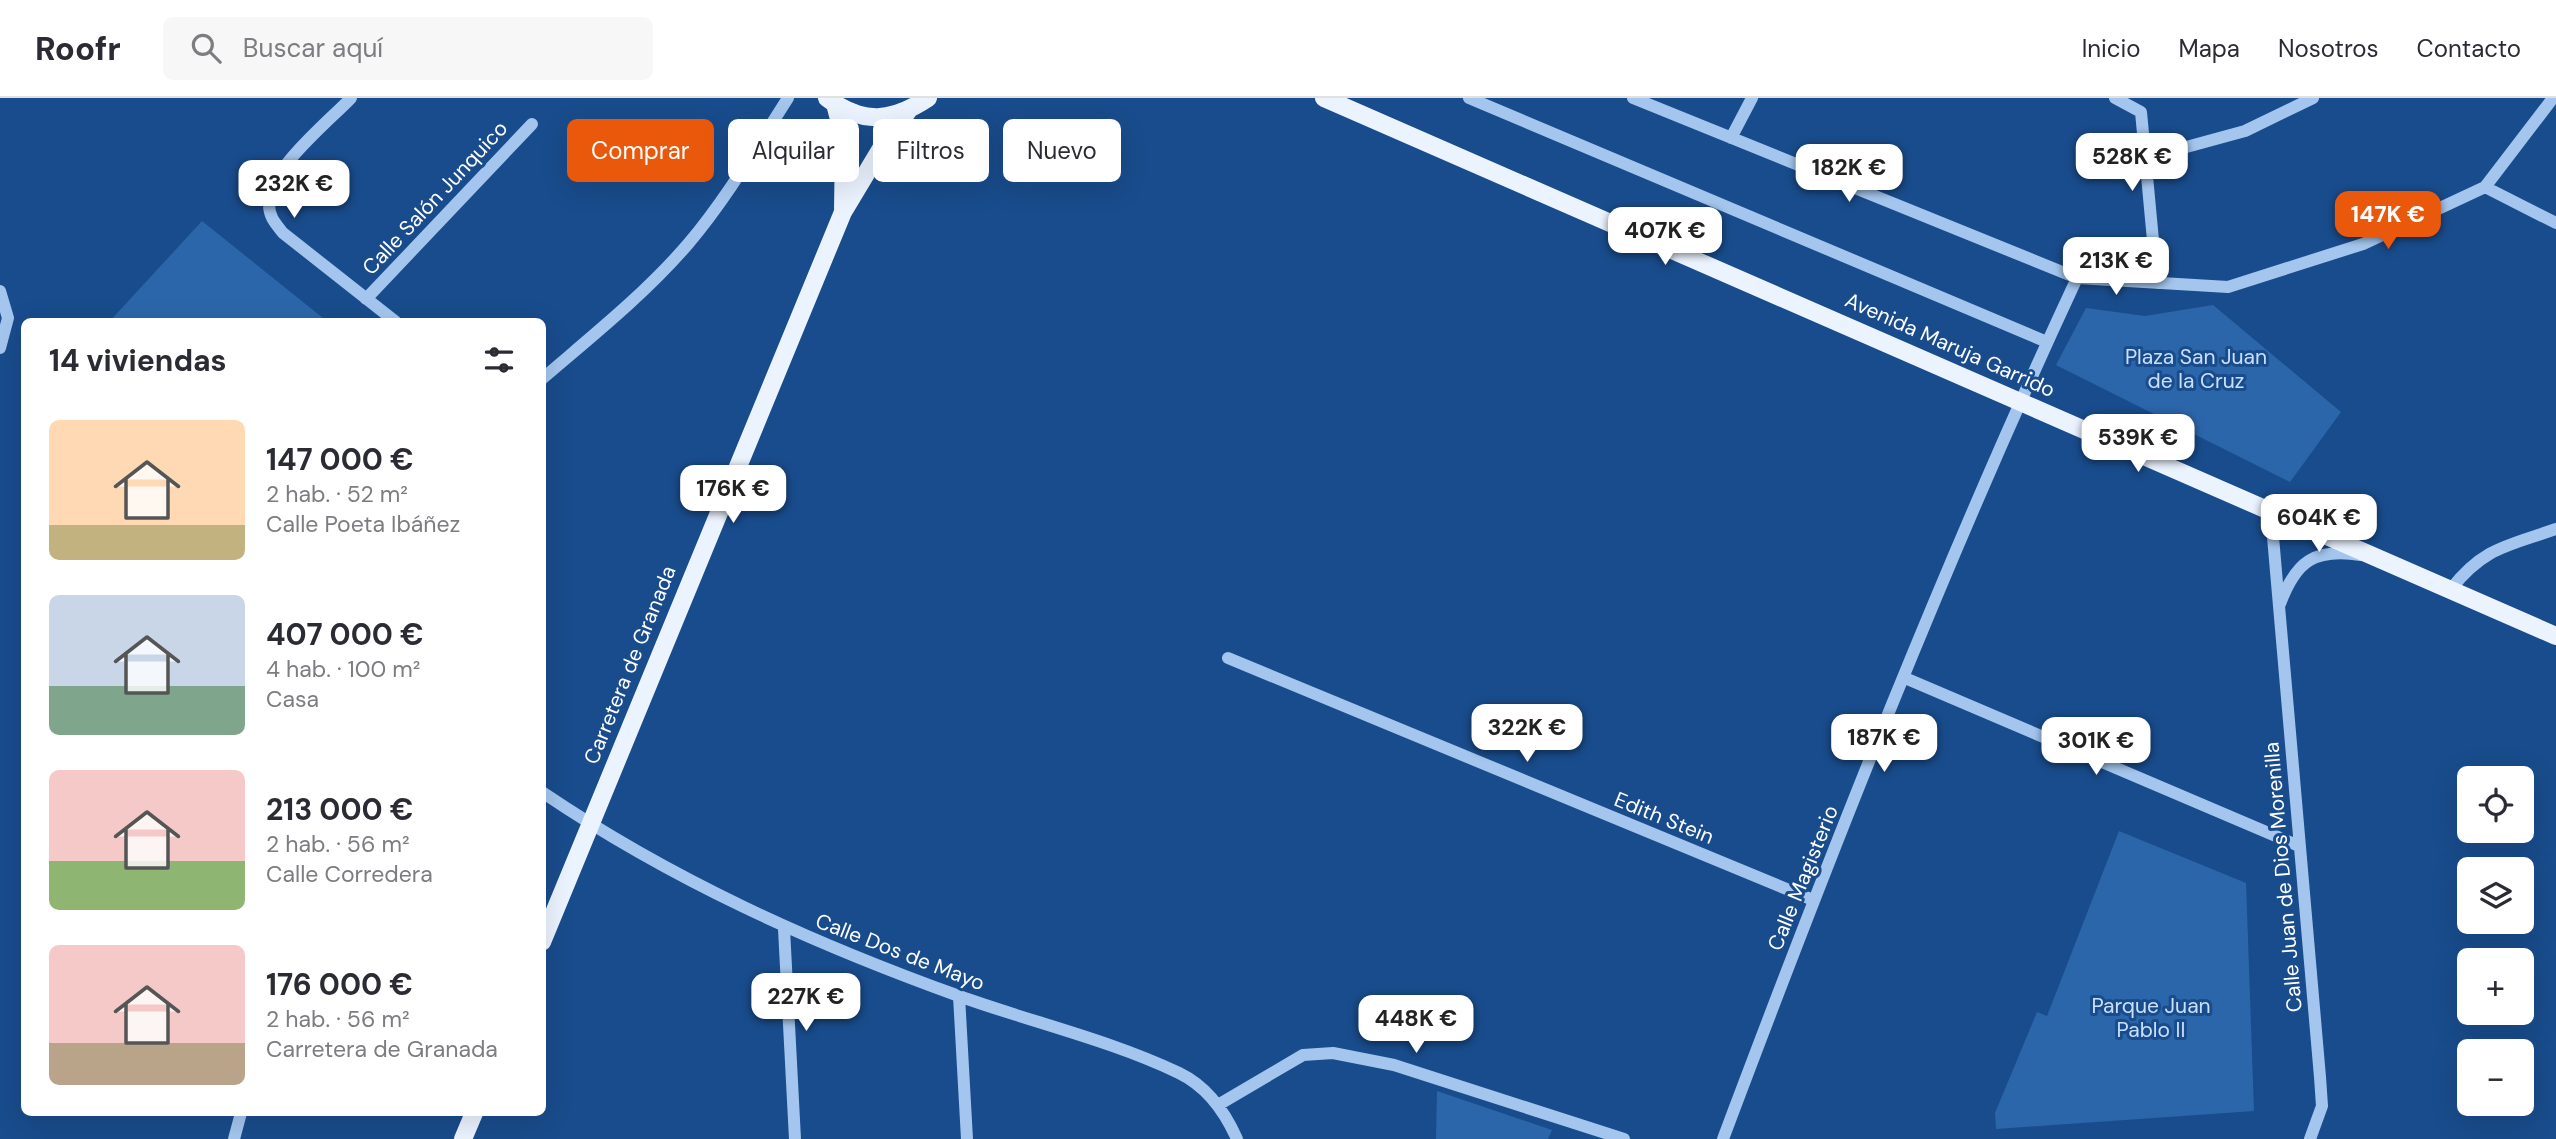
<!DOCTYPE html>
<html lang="es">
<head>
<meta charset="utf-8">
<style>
  :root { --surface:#fff; --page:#f7f7f7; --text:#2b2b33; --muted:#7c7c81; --line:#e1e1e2; --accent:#ea580c }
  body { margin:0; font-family:"DM Sans",sans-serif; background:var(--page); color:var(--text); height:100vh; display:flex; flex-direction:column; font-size:26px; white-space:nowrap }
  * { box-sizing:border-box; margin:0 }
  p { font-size:23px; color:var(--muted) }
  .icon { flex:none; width:38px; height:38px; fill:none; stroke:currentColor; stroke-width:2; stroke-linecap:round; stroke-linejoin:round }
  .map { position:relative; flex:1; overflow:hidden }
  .side { position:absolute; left:21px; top:220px; width:525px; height:798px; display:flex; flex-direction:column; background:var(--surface); border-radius:10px; box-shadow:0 7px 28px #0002 }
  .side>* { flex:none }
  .banner { position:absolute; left:567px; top:21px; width:665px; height:63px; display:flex; gap:14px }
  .tools { position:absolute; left:2457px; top:668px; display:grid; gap:14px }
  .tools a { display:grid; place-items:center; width:77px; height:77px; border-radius:10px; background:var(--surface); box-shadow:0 7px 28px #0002; font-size:35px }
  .price { position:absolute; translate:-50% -60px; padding:0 16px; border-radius:14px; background:#fff; color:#222; font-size:23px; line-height:46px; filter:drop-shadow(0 2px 4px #0008) }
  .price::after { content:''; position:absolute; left:50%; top:42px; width:21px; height:16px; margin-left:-10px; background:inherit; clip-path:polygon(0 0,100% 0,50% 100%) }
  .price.current { background:var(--accent); color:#fff }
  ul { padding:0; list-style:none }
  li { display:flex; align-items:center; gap:21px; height:175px; padding:0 28px }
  li span { display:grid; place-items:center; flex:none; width:196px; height:140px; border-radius:10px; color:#555 }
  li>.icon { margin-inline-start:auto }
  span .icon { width:84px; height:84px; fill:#fffc; stroke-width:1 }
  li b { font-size:30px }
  h2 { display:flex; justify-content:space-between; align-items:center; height:84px; padding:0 28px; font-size:30px }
  .tag { padding:0 24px; border-radius:10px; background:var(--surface); box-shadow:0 7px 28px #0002; font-size:24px; line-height:63px }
  .tag.current { background:var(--accent); color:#fff }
  header { display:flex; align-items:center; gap:42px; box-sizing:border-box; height:98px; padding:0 35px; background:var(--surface); border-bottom:2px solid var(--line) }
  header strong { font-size:33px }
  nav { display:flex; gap:38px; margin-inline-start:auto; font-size:24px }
  .search { width:490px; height:63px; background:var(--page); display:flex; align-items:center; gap:18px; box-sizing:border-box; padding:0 24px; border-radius:10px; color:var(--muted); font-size:26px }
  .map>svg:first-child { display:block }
  .green { fill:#2c66aa }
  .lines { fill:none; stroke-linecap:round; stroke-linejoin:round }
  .minor { stroke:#a4c6ee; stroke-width:12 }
  .major { stroke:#ebf3ff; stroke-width:18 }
  .labels { text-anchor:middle; stroke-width:6; stroke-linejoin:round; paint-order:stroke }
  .street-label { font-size:21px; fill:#fff; stroke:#194c8c }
  .park-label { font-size:21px; fill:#cae0fa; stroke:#194c8c }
</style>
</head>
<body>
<header>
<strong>Roofr</strong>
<div class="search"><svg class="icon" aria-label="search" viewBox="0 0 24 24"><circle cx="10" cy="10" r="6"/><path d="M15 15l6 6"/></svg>Buscar aquí</div>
<nav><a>Inicio</a><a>Mapa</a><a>Nosotros</a><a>Contacto</a></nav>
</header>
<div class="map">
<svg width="2556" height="1041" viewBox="0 0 2556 1041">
  <rect width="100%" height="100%" fill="#194c8c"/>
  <!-- green -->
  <path class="green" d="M202,123L328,224H109Z
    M2213,207L2341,314L2290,384L2056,267L2086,210L2145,218Z
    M2119,733L2246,785L2254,1013L1996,1031L1995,1015L2037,914L2047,918Z
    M1437,993L1552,1032L1548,1041H1436Z"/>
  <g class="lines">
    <!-- minor -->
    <path class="minor" d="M351,0C328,24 267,73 269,106C269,119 275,125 283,135L396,224
      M1469,0L2047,244
      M1633,0L2077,180L2228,189L2363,146L2485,89L2553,0
      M2115,0L2141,14L2157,185
      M1731,40L1752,0
      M2146,60L2245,33L2313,0
      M2485,89L2556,125
      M0,193L8,220L0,250
      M366,201L532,26
      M542,281C592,238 645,196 688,146C726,101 756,50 788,0
      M2271,416L2320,979L2322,1008L2310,1041
      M2451,491C2484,449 2508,448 2556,431
      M2280,506C2296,463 2314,450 2361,457
      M1228,560L1813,802
      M1905,580L2299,748
      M542,694C672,782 812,845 959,898C1031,924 1110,942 1179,975C1206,988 1225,1014 1237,1041
      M784,831L795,1041
      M959,898L967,1041
      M1218,1007L1303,957L1333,955L1394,967L1624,1041
      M234,1041L241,1015
      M1723,1041C1832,751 1946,461 2077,180"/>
    <!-- major -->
    <path class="major" d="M827,0C863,27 892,24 928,0
      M1324,0L2556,538
      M835,6L844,40L843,113
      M542,844L843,114L888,39L908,13
      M463,1041L474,1015"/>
  </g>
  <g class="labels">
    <!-- street labels -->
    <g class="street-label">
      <text transform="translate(435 100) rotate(-47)" y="7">Calle Salón Junquico</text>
      <text transform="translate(1950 247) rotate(24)" y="7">Avenida Maruja Garrido</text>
      <text transform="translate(630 567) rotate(-68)" y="7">Carretera de Granada</text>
      <text transform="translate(1664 720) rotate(22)" y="7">Edith Stein</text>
      <text transform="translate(2283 779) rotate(-95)" y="7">Calle Juan de Dios Morenilla</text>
      <text transform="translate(1803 780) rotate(-68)" y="7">Calle Magisterio</text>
      <text transform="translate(900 854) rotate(21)" y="7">Calle Dos de Mayo</text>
    </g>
    <!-- park labels -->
    <g class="park-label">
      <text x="2196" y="266">Plaza San Juan<tspan x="2196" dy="24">de la Cruz</tspan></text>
      <text x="2151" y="915">Parque Juan<tspan x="2151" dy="24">Pablo II</tspan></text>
    </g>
  </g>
</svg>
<div class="tools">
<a><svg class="icon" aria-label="locate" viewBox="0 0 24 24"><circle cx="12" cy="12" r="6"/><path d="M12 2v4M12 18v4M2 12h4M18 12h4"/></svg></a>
<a><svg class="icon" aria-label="layers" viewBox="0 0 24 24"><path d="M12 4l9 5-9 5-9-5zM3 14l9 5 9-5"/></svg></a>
<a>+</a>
<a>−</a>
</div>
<b class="price" style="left:2132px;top:95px">528K €</b>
<b class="price" style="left:1849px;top:106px">182K €</b>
<b class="price" style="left:294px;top:122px">232K €</b>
<b class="price current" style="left:2388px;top:153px">147K €</b>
<b class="price" style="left:1665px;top:169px">407K €</b>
<b class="price" style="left:2116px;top:199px">213K €</b>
<b class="price" style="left:2138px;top:376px">539K €</b>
<b class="price" style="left:733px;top:427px">176K €</b>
<b class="price" style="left:2319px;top:456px">604K €</b>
<b class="price" style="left:1527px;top:666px">322K €</b>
<b class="price" style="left:1884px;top:676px">187K €</b>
<b class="price" style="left:2096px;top:679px">301K €</b>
<b class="price" style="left:806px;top:935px">227K €</b>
<b class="price" style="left:1416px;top:957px">448K €</b>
<div class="banner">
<a class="tag current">Comprar</a>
<a class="tag">Alquilar</a>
<a class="tag">Filtros</a>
<a class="tag">Nuevo</a>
</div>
<section class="side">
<h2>14 viviendas<svg class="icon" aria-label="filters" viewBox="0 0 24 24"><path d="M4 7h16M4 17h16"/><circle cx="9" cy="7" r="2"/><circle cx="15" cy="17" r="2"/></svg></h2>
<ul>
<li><span style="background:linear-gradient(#ffd9b3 75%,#c2b280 0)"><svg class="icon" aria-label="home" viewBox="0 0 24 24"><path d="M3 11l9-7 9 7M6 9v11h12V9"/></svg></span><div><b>147 000 €</b><p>2 hab. · 52 m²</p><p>Calle Poeta Ibáñez</p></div></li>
<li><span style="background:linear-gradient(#c9d6e8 65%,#7fa58c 0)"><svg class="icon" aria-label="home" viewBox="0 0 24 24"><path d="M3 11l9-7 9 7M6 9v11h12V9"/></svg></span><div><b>407 000 €</b><p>4 hab. · 100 m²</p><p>Casa</p></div></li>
<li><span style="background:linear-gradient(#f6c9c9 65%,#8fb573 0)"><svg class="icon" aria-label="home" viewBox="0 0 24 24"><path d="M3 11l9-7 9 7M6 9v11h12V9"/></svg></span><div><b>213 000 €</b><p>2 hab. · 56 m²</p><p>Calle Corredera</p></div></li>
<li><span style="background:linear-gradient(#f6c9c9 70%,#b9a48a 0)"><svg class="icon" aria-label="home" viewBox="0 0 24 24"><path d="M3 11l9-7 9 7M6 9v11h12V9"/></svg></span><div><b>176 000 €</b><p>2 hab. · 56 m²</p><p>Carretera de Granada</p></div></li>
</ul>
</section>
</div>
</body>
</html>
